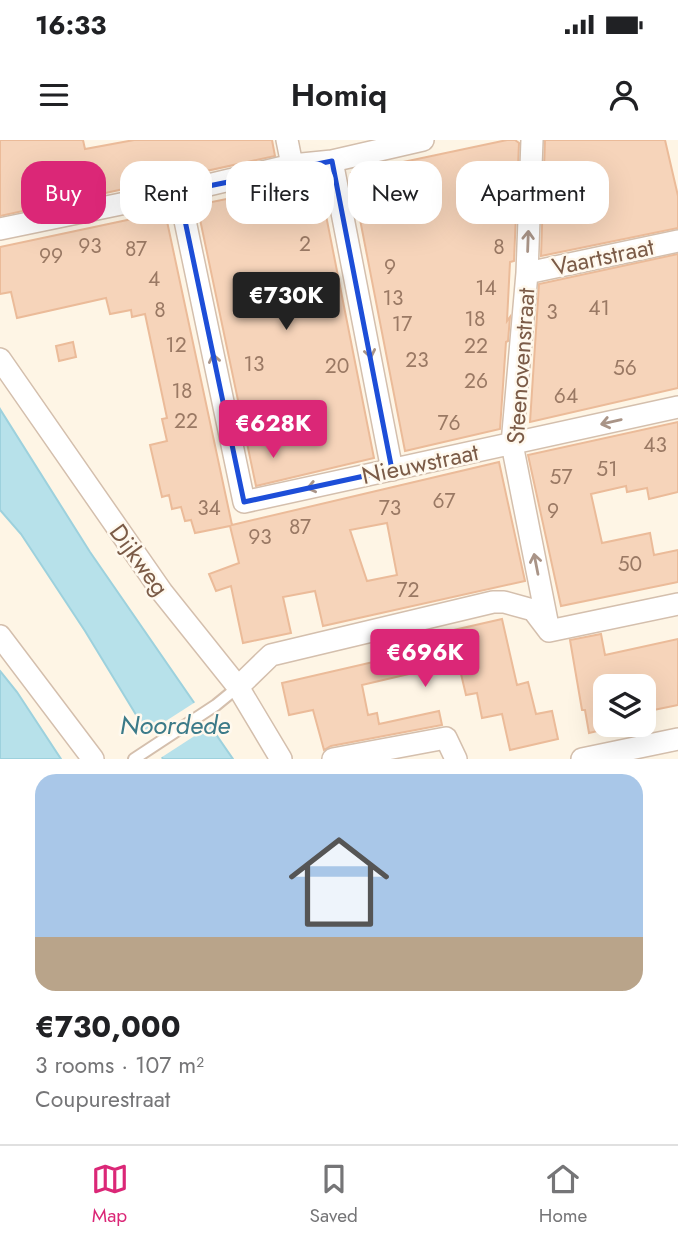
<!DOCTYPE html>
<html lang="en">
<head>
<meta charset="utf-8">
<style>
  :root { --surface:#fff; --page:#f2f2f2; --text:#202124; --muted:#757577; --line:#e0e0e0; --accent:#db2777 }
  body { margin:0; font-family:Jost,sans-serif; background:var(--page); color:var(--text); height:100vh; display:flex; flex-direction:column; font-size:26px; white-space:nowrap }
  * { box-sizing:border-box; margin:0 }
  p { font-size:23px; color:var(--muted) }
  .icon { flex:none; width:38px; height:38px; fill:none; stroke:currentColor; stroke-width:2; stroke-linecap:round; stroke-linejoin:round }
  .map { position:relative; height:619px; overflow:hidden }
  .sheet { display:flex; flex-direction:column; background:var(--surface); flex:1 }
  .sheet>* { flex:none }
  .banner { position:absolute; left:21px; top:21px; width:637px; height:63px; display:flex; gap:14px }
  .controls { position:absolute; left:593px; top:534px; display:grid; gap:14px }
  .controls a { display:grid; place-items:center; width:63px; height:63px; border-radius:14px; background:var(--surface); box-shadow:0 7px 28px #0002; font-size:35px }
  .price { position:absolute; translate:-50% -60px; padding:0 16px; border-radius:7px; background:var(--accent); color:#fff; font-size:23px; line-height:46px; filter:drop-shadow(0 2px 4px #0008) }
  .price::after { content:''; position:absolute; left:50%; top:42px; width:21px; height:16px; margin-left:-10px; background:inherit; clip-path:polygon(0 0,100% 0,50% 100%) }
  .price.current { background:#222; color:#fff }
  ul { padding:0; list-style:none }
  li { display:grid; align-content:center; gap:14px; height:371px; padding:0 35px }
  li+li { border-top:2px solid var(--line) }
  li span { display:grid; place-items:center; height:217px; border-radius:21px; color:#555 }
  li>.icon { margin-inline-start:auto }
  span .icon { width:126px; height:126px; fill:#fffc; stroke-width:1 }
  li b { font-size:30px }
  .pill { padding:0 24px; border-radius:21px; background:var(--surface); box-shadow:0 7px 28px #0002; font-size:24px; line-height:63px }
  .pill.current { background:var(--accent); color:#fff }
  .status { display:flex; justify-content:space-between; align-items:center; height:49px; padding:0 35px; background:var(--surface); direction:ltr }
  .status svg { height:19px; fill:currentColor }
  header { display:flex; justify-content:space-between; align-items:center; height:91px; padding:0 35px; background:var(--surface); font-size:32px; font-weight:600 }
  .tabs { display:flex; justify-content:space-around; align-items:center; height:98px; border-top:2px solid var(--line); background:var(--surface); font-size:19px; color:var(--muted) }
  .tabs a { display:grid; justify-items:center; gap:4px }
  .tabs .current { color:var(--accent) }
  .map>svg:first-child { display:block }
  .water { fill:#b7e1ea; stroke:#9dd1dd; stroke-width:2 }
  .pier { fill:#fef5e5 }
  .building { fill:#f6d4ba; stroke:#ebbb99; stroke-width:2; fill-rule:evenodd }
  .lines { fill:none; stroke-linecap:round; stroke-linejoin:round }
  .lane-casing { stroke:#d4bfad; stroke-width:14 }
  .street-casing { stroke:#d4bfad; stroke-width:24 }
  .lane { stroke:#fff; stroke-width:10 }
  .street { stroke:#fff; stroke-width:21 }
  .oneway { stroke:#a99487 }
  .marked { fill:none; stroke:#1d4ed8; stroke-width:5; stroke-linejoin:round }
  .labels { text-anchor:middle; stroke-width:5; stroke-linejoin:round; paint-order:stroke }
  .number-label { font-size:21px; fill:#9a7964 }
  .street-label { font-size:24px; fill:#7b5b47; stroke:#fff9ee }
  .water-label { font-size:26px; font-style:italic; fill:#3b7a88; stroke:#fff9ee }
</style>
</head>
<body>
<div class="status"><b>16:33</b><svg viewBox="0 0 49 12"><path d="M0 12V9h3v3zM5 12V6h3v6zM10 12V3h3v9zM15 12V0h3v12zM26 1h20v11H26zM47 4h2v5h-2z"/></svg></div>
<header><svg class="icon" aria-label="menu" viewBox="0 0 24 24"><path d="M4 6h16M4 12h16M4 18h16"/></svg>Homiq<svg class="icon" aria-label="person" viewBox="0 0 24 24"><circle cx="12" cy="8" r="4"/><path d="M4 21q1-7 8-7t8 7"/></svg></header>
<div class="map">
<svg width="678" height="619" viewBox="0 0 678 619">
  <rect width="100%" height="100%" fill="#fef5e5"/>
  <!-- water -->
  <path class="water" d="M0,269L90,412L233,619H163L85,491L21,394L0,370Z
    M0,531L17,552L61,619H0Z"/>
  <!-- pier -->
  <path class="pier" d="M197,561L213,584L159,619L144,595Z"/>
  <!-- building -->
  <path class="building" d="M0,0H83L85,9L134,0H272L275,16L0,76Z
    M507,0H515L519,3L514,121L510,122L507,181L510,177L508,201L506,202L500,289L405,311L351,33Z
    M545,0H665L678,56V88L541,116Z
    M319,40L374,318L256,346L197,65Z
    M165,72L232,385L499,322L525,441L323,486L315,451L283,457L291,493L243,503L231,446L216,451L209,434L239,423L230,386L195,393L191,380L185,381L181,367L172,369L169,355L162,357L150,305L167,301L162,279L167,278L145,174L132,177L131,170L110,174L106,158L17,178L11,152L0,154V107ZM387,383L397,435L367,441L350,390Z
    M678,114V248L530,282L539,144Z
    M73,202L76,217L59,221L56,206Z
    M678,282V352L649,359L647,348L627,352L626,346L591,354L602,403L650,393L654,415L678,410V442L561,466L528,315Z
    M502,479L517,545L528,542L536,574L552,571L558,599L510,610L502,574L482,578L477,553L466,555L457,517L425,525L426,530L362,545L368,575L377,573L379,584L439,571L442,585L331,606L324,610L313,570L289,575L282,543L382,520L379,507Z
    M601,494L605,515L678,499V565L644,572V546H606V589L589,593L585,570H582L570,500Z"/>
  <g class="lines">
    <!-- lane casing -->
    <g class="lane-casing">
      <path id="lane" d="M134,619L216,565L238,547"/>
    </g>
    <!-- street casing -->
    <g class="street-casing">
      <path id="street" d="M287,0L292,25
        M532,0L527,133L512,304L549,491
        M332,21L392,330
        M179,52L244,362L678,267
        M0,89L179,52L292,25L332,21L423,0
        M527,133L678,101
        M0,219L162,452L238,547L281,619
        M0,496L93,619
        M238,547L271,515L493,462H504L533,470L549,491L678,464
        M333,619L446,598L456,619
        M582,619L678,599"/>
    </g>
    <!-- lane -->
    <use href="#lane" class="lane"/>
    <!-- street -->
    <use href="#street" class="street"/>
  </g>
  <!-- one-way arrows -->
  <defs><path id="oneway-shaft" d="M-6 0H5M1.5-3L5.5 0L1.5 3" fill="none" stroke-width="1.6" stroke-linecap="round" stroke-linejoin="round" transform="scale(1.75)"/></defs>
  <g class="oneway">
    <use href="#oneway-shaft" transform="translate(528 101) rotate(-88)"/>
    <use href="#oneway-shaft" transform="translate(369 208) rotate(79)"/>
    <use href="#oneway-shaft" transform="translate(215 224) rotate(-102)"/>
    <use href="#oneway-shaft" transform="translate(611 282) rotate(167)"/>
    <use href="#oneway-shaft" transform="translate(317 346) rotate(167)"/>
    <use href="#oneway-shaft" transform="translate(536 424) rotate(-101)"/>
  </g>
  <!-- marked area -->
  <path class="marked" d="M332,21L392,330L244,362L179,52Z"/>
  <g class="labels">
    <!-- number labels -->
    <g class="number-label">
      <text x="305" y="111">2</text>
      <text x="90" y="113">93</text>
      <text x="499" y="114">8</text>
      <text x="136" y="116">87</text>
      <text x="51" y="123">99</text>
      <text x="390" y="134">9</text>
      <text x="154" y="146">4</text>
      <text x="486" y="155">14</text>
      <text x="393" y="165">13</text>
      <text x="599" y="175">41</text>
      <text x="160" y="177">8</text>
      <text x="552" y="179">3</text>
      <text x="475" y="186">18</text>
      <text x="402" y="191">17</text>
      <text x="176" y="212">12</text>
      <text x="476" y="213">22</text>
      <text x="417" y="227">23</text>
      <text x="254" y="231">13</text>
      <text x="337" y="233">20</text>
      <text x="625" y="235">56</text>
      <text x="476" y="248">26</text>
      <text x="182" y="258">18</text>
      <text x="566" y="263">64</text>
      <text x="186" y="288">22</text>
      <text x="449" y="290">76</text>
      <text x="655" y="312">43</text>
      <text x="607" y="336">51</text>
      <text x="561" y="344">57</text>
      <text x="444" y="368">67</text>
      <text x="209" y="375">34</text>
      <text x="390" y="375">73</text>
      <text x="553" y="378">9</text>
      <text x="300" y="394">87</text>
      <text x="260" y="404">93</text>
      <text x="630" y="431">50</text>
      <text x="408" y="457">72</text>
    </g>
    <!-- street labels -->
    <g class="street-label">
      <text transform="translate(603 117) rotate(-12)" y="8">Vaartstraat</text>
      <text transform="translate(521 226) rotate(-86)" y="8">Steenovenstraat</text>
      <text transform="translate(420 324) rotate(-12)" y="8">Nieuwstraat</text>
      <text transform="translate(139 420) rotate(54)" y="8">Dijkweg</text>
    </g>
    <!-- water labels -->
    <g class="water-label">
      <text x="175" y="594">Noordede</text>
    </g>
  </g>
</svg>
<div class="controls">
<a><svg class="icon" aria-label="layers" viewBox="0 0 24 24"><path d="M12 4l9 5-9 5-9-5zM3 14l9 5 9-5"/></svg></a>
</div>
<b class="price current" style="left:286px;top:192px">€730K</b>
<b class="price" style="left:273px;top:320px">€628K</b>
<b class="price" style="left:425px;top:549px">€696K</b>
<div class="banner">
<a class="pill current">Buy</a>
<a class="pill">Rent</a>
<a class="pill">Filters</a>
<a class="pill">New</a>
<a class="pill">Apartment</a>
</div>
</div>
<section class="sheet">
<ul>
<li><span style="background:linear-gradient(#a9c7e8 75%,#b9a48a 0)"><svg class="icon" aria-label="home" viewBox="0 0 24 24"><path d="M3 11l9-7 9 7M6 9v11h12V9"/></svg></span><div><b>€730,000</b><p>3 rooms · 107 m²</p><p>Coupurestraat</p></div></li>
</ul>
</section>
<nav class="tabs">
<a class="current"><svg class="icon" aria-label="map" viewBox="0 0 24 24"><path d="M3 6l6-2 6 2 6-2v14l-6 2-6-2-6 2zM9 4v14M15 6v14"/></svg>Map</a>
<a><svg class="icon" aria-label="saved" viewBox="0 0 24 24"><path d="M7 4h10v16l-5-4-5 4z"/></svg>Saved</a>
<a><svg class="icon" aria-label="home" viewBox="0 0 24 24"><path d="M3 11l9-7 9 7M6 9v11h12V9"/></svg>Home</a>
</nav>
</body>
</html>
